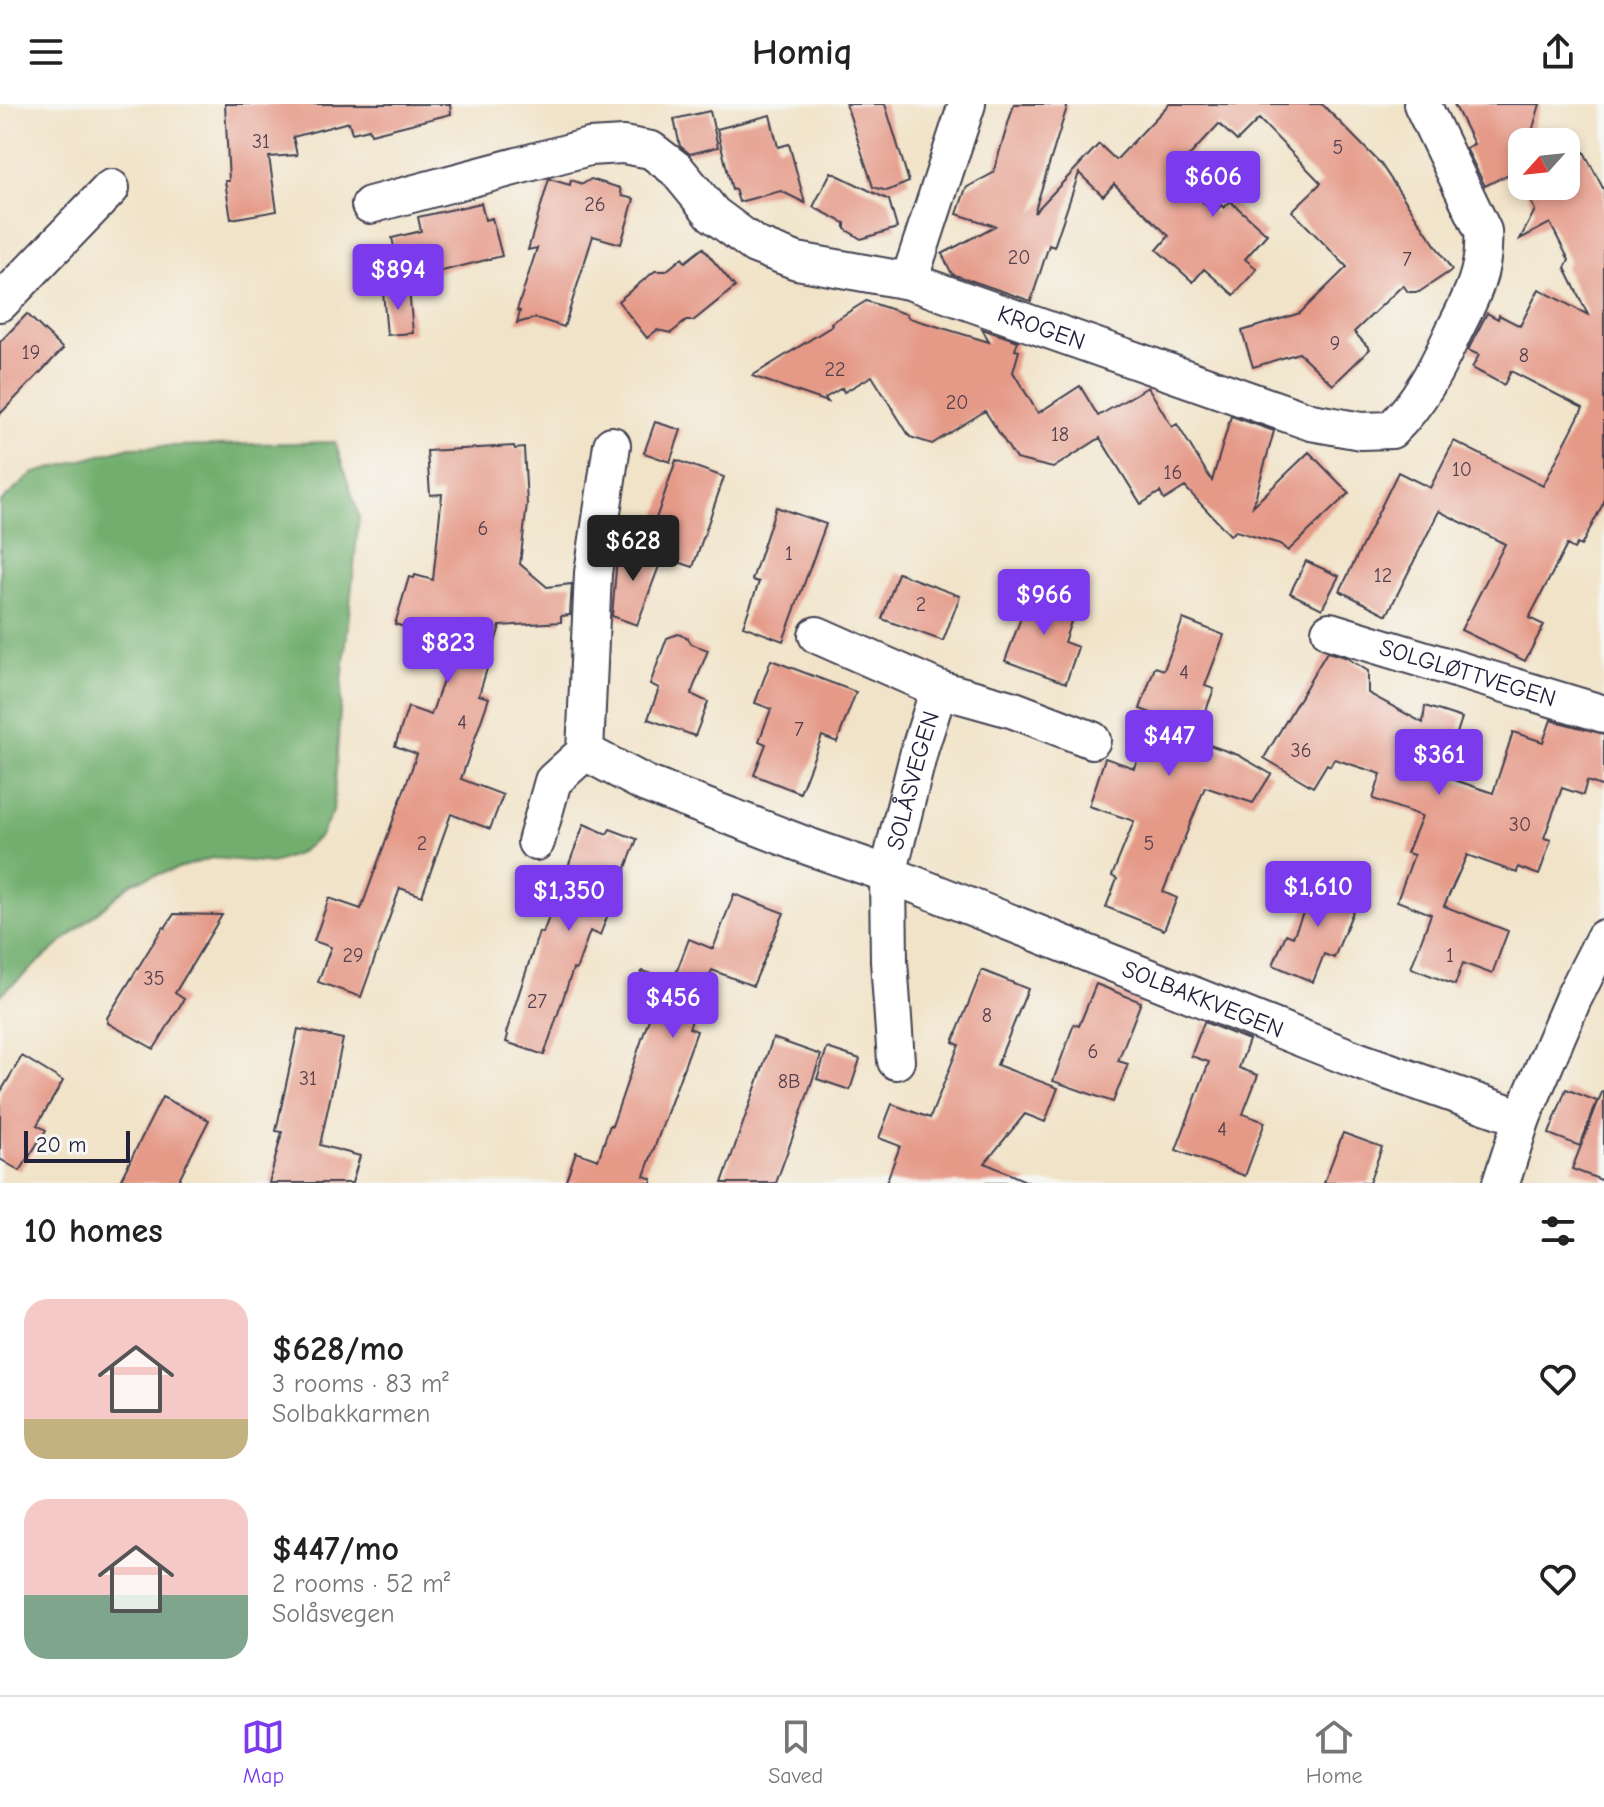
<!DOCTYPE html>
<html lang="en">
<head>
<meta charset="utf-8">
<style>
  :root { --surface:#fff; --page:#f2f2f2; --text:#222; --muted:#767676; --line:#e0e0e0; --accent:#7c3aed }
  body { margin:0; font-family:"Comic Neue",sans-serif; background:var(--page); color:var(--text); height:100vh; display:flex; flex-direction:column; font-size:30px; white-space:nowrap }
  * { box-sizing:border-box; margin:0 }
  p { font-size:26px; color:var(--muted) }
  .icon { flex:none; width:44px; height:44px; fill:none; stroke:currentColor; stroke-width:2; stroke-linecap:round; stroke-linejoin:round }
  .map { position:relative; height:1079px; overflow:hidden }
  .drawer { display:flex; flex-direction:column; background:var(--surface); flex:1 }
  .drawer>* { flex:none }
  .needle { width:52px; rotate:243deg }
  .fabs { position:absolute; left:1508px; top:24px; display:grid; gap:16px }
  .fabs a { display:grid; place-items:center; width:72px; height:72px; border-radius:16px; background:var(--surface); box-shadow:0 4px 12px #0003; font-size:40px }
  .scale { position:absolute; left:24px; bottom:20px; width:106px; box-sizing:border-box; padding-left:8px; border:4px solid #22223b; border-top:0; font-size:22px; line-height:28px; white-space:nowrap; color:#22223b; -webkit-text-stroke:6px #f6f6f2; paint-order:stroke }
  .price { position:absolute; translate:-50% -68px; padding:0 18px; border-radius:8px; background:var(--accent); color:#fff; font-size:26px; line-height:52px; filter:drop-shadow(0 2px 4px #0008) }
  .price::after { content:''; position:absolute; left:50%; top:48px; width:24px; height:18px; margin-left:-12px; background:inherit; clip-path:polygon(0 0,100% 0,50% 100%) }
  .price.current { background:#222; color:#fff }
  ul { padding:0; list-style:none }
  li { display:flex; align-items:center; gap:24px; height:200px; padding:0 24px }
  li span { display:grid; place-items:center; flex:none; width:224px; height:160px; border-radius:24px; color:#555 }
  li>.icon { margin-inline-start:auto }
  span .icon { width:96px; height:96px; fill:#fffc; stroke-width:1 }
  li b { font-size:34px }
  h2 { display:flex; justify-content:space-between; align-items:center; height:96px; padding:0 24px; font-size:34px }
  header { display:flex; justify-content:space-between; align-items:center; height:104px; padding:0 24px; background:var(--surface); font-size:36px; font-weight:700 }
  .tab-bar { display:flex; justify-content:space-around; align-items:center; height:112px; border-top:2px solid var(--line); background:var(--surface); font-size:22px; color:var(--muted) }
  .tab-bar a { display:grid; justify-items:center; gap:4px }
  .tab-bar .current { color:var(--accent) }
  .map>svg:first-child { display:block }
  .forest { fill:#72af6e; stroke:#4a6854; stroke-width:2 }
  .building { fill:#e59987 }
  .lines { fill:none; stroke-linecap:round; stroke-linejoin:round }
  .minor-casing { stroke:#413f50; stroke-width:40 }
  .minor { stroke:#fff; stroke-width:36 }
  .labels { text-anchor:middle; stroke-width:7; stroke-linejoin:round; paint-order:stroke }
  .number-label { font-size:20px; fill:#53404e }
  .street-label { font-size:24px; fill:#22223b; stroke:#f6f6f2 }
</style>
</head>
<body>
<header><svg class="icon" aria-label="menu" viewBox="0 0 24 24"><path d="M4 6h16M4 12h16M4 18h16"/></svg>Homiq<svg class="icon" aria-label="share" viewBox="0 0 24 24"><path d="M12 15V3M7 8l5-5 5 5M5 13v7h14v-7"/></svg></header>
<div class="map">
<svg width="1604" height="1079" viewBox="0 0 1604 1079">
  <rect width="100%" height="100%" fill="#f6f6f2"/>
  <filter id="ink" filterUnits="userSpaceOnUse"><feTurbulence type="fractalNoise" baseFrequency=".0125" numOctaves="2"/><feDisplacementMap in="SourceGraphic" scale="16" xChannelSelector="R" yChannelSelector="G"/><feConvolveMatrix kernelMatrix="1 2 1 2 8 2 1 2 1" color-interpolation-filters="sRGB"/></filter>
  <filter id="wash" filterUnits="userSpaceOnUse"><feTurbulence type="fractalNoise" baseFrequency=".006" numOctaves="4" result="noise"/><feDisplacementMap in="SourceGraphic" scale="32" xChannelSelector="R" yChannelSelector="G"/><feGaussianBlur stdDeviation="1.8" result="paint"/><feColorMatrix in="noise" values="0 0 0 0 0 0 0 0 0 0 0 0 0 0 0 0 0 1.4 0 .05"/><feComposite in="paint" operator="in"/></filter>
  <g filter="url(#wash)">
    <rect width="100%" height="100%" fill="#f1e3c8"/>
    <!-- forest -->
    <path class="forest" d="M335,338L359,412L342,579L333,708L320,732L299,749L273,759L212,754L133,778L0,891V399L32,370L130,343Z"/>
    <g id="blocks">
      <!-- building -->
      <path class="building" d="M225,0H450L451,10L371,30L369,25L352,29L349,18L293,33L297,51L269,53L277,107L231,115L225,77H229Z
        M846,0H885L909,78L887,87L873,83Z
        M1014,0H1068L1034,109L1099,40L1116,56L1169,0H1322L1380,59L1452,166L1419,188H1408L1403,181L1354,228L1370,245L1333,281L1299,249L1253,263L1242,227L1300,209L1347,163L1292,107L1321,79L1259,15L1237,37L1219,20L1173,69L1214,109L1221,101L1224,104L1230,97L1267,130L1245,155L1257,165L1234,191L1204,165L1193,178L1157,146L1169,132L1114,80L1103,92L1079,69L1054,143L1049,141L1031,197L952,170L942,150L995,122L957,110L966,84L993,69Z
        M1454,0H1540L1529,38H1522L1521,64L1485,82L1466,44L1474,40Z
        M710,7L718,43L690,50L680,42L674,15Z
        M770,11L778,43L789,40L805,99L781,87L739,98L735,85L732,86L717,25Z
        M1578,48L1579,50L1584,48L1604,86V398L1581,442L1577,440L1574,445L1567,441L1529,514L1544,521L1525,557L1461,526L1505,440L1439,407L1387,511L1340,487L1398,368L1430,384L1454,337L1543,382L1583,304L1511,267L1504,281L1472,264L1479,251L1468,246L1487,209L1498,215L1499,211L1520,222L1539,185L1588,211L1565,164L1569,156L1550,119L1520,135L1535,106L1523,82H1566V54Z
        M831,68L889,96L897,124L861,135L845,125V119L813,103Z
        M549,75L570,81L571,76L583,80L591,75L620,84L622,92L634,95L621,140L593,132L564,223L536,214L517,219L520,207L517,206L537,144L528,146Z
        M481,99L485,116L492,114L502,152L402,177L392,134L421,127L418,113Z
        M703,144L735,183L693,217H686L671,229L657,226L647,234L618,197L655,167H666L682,154L685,158Z
        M409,185L413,229L387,231L383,188Z
        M866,197L906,210L909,214L989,238L982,225L1018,237L1015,246L1019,247L1013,268L1038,309L1080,282L1098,312L1148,283L1172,323L1177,320L1212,377L1231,312L1274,327L1253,402L1309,348L1349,389L1288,447L1280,440L1236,427L1230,431L1185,383L1164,396L1160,388L1141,400L1100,334L1053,364L1016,355L985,307L932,340L910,333L872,272L844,288L842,284L825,294L828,298L752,272L832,222L831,219Z
        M27,210L63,245L0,310V238Z
        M655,318L681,326L670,358L644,349Z
        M514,342L515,345L524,344L527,400L520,460L547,483L572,480L570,511L561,512V518L500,522L479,591L489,594L461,675L503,691L490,725L451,710L422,792L400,784L361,893L318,878L331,843L314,837L329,794L361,805L417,650L395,642L408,603L431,611L456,539L395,520L409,473L414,474L415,471L433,476L442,390L430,391L427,347Z
        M676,356L724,373L693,463L645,447Z
        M776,403L826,420L783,537L743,522L759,478L752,476Z
        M618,442L662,454L637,521L612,512Z
        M1306,457L1339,472L1322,505L1290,489Z
        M898,469L960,492L943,537L882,515Z
        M1032,484L1077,500L1064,538L1078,543L1066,579L1005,557Z
        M1183,515L1224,531L1205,582L1214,585L1195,636L1238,651L1271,670L1253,699L1205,683L1163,788L1177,794L1164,826L1106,803L1117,775L1112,772L1134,717L1089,702L1105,654L1134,664L1154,610L1140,605L1155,563L1164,566Z
        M678,530L688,534L691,540L708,546L691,590L708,598L695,632L648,615L659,584L650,580L667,534Z
        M1327,548L1345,553L1368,567V589L1423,619L1425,602L1462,614L1443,672L1493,689L1513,628L1543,638L1551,616L1604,630V683L1587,677L1583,691L1562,684L1544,734L1551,736L1539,771L1518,763L1517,769L1467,751L1444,802L1508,827L1492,870L1463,859L1455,881L1411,864L1431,810L1397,797L1414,751L1407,749L1422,712L1373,695L1381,670L1334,655L1330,662L1327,660L1313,683L1264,654Z
        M771,556L856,588L837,638L822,632L800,689L754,671L766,640L759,637L771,605L755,599Z
        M584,720L607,730L610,725L637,735L600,831L590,827L576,866L573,865L544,951L506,938L508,931L506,929L539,828L543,829Z
        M1319,771L1361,788L1334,854L1324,850L1313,878L1273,861L1286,830L1293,833Z
        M734,790L784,809L753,882L712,866L689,924L697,927L644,1072L652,1075L651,1079H565L576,1048L598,1056L610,1021L612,1022L651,909L630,902L642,867L673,877L689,835L713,845Z
        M174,810L222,811L175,889L184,895L154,945L108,919L107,914L163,823L165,824Z
        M982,866L1028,885L997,961L1058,984L1045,1018L1025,1010L985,1059L1030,1079H886L900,1042L879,1034L892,1000L930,1014L959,941L953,938Z
        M1096,880L1141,898L1118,957L1128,960L1113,998L1053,977L1074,920L1079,922Z
        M1204,918L1249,936L1239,964L1258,971L1243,1010L1265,1018L1245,1072L1176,1046L1209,958L1191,952Z
        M298,925L343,935L320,1041L360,1052L352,1079H269L282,1028L276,1027Z
        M773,934L821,951L796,1024L776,1079H722Z
        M827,944L860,955L850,986L817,975Z
        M22,952L63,977L37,1021L46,1026L20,1067L0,1055V989Z
        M1566,985L1597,997L1580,1042L1549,1030Z
        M1602,988H1604V1077L1572,1065Z
        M162,993L209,1016L177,1079H119Z
        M1343,1029L1382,1043L1369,1079H1324Z"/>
    </g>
  </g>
  <g filter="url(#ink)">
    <use href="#blocks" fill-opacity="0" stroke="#413f50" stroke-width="2"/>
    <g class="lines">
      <!-- minor casing -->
      <g class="minor-casing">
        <g id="minor">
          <path id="s1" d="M370,101L589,43L623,41L651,46L676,65L713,110L755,141L797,157L909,177L1311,318L1361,327L1391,326C1420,298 1437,264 1454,227C1471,194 1486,166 1483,127L1422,0"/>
          <path d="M909,177L967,0"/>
          <path d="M0,199L111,84"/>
          <path id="s2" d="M1330,527L1604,610"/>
          <path d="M817,531L939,585L1014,606L1092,636"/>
          <path id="s3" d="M585,648L646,680L810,743L888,770L1359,957L1522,1014"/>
          <path d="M536,738L553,677L585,648L593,469L612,341"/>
          <path id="s4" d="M896,957L889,857L888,770L920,644L939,585"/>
          <path d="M1501,1079L1522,1014L1573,895L1604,834"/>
        </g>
      </g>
      <!-- minor -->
      <use href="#minor" class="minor"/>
    </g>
  </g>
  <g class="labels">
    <!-- number labels -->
    <g class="number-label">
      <text x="261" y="44">31</text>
      <text x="1338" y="50">5</text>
      <text x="595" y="107">26</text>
      <text x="1019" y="160">20</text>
      <text x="1407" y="162">7</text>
      <text x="1335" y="246">9</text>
      <text x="31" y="255">19</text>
      <text x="1524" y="258">8</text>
      <text x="835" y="272">22</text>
      <text x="957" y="305">20</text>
      <text x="1060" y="337">18</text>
      <text x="1462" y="372">10</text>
      <text x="1173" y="375">16</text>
      <text x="483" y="431">6</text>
      <text x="789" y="456">1</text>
      <text x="1383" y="478">12</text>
      <text x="921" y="507">2</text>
      <text x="1184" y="575">4</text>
      <text x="462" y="625">4</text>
      <text x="799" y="632">7</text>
      <text x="1301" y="653">36</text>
      <text x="1520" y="727">30</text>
      <text x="422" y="746">2</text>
      <text x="1149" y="746">5</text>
      <text x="353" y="858">29</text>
      <text x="1450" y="858">1</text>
      <text x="154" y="881">35</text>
      <text x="537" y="904">27</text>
      <text x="987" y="918">8</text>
      <text x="1093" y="954">6</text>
      <text x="308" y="981">31</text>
      <text x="789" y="984">8B</text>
      <text x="1222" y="1032">4</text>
    </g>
    <!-- street labels -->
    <g class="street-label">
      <text dy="8" stroke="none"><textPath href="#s1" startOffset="730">KROGEN</textPath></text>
      <text dy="8" stroke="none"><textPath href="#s2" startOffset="144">SOLGLØTTVEGEN</textPath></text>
      <text dy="8" stroke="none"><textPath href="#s4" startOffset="284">SOLÅSVEGEN</textPath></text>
      <text dy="8" stroke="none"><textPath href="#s3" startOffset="666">SOLBAKKVEGEN</textPath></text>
    </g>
  </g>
</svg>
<div class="fabs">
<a><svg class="needle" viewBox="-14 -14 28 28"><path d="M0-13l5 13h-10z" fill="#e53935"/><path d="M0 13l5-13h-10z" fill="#767676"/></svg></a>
</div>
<div class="scale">20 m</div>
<b class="price" style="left:1213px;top:115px">$606</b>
<b class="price" style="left:398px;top:208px">$894</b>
<b class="price current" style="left:633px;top:479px">$628</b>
<b class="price" style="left:1044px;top:533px">$966</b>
<b class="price" style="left:448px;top:581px">$823</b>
<b class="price" style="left:1169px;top:674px">$447</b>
<b class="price" style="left:1439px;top:693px">$361</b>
<b class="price" style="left:1318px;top:825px">$1,610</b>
<b class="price" style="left:569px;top:829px">$1,350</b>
<b class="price" style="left:673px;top:936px">$456</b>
</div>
<section class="drawer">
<h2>10 homes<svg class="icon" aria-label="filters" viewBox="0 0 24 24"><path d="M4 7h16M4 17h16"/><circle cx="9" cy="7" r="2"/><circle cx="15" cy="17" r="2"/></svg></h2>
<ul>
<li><span style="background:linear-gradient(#f6c9c9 75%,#c2b280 0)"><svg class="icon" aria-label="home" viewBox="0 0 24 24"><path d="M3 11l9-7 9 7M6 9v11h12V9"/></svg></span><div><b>$628/mo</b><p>3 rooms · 83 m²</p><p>Solbakkarmen</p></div><svg class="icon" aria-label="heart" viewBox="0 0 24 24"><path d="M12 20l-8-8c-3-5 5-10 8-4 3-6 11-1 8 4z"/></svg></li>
<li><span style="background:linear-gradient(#f6c9c9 60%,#7fa58c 0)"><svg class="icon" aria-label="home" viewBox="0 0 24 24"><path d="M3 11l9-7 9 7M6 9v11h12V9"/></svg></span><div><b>$447/mo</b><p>2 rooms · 52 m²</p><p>Solåsvegen</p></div><svg class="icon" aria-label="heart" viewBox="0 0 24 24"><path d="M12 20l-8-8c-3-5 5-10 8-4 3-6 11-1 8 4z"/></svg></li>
</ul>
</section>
<nav class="tab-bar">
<a class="current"><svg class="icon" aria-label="map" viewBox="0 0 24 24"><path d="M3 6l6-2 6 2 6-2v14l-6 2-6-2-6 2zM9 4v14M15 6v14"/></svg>Map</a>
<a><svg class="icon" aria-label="saved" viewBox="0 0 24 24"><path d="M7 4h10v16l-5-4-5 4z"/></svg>Saved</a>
<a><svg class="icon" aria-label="home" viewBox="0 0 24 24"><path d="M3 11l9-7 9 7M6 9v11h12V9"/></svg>Home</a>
</nav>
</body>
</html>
